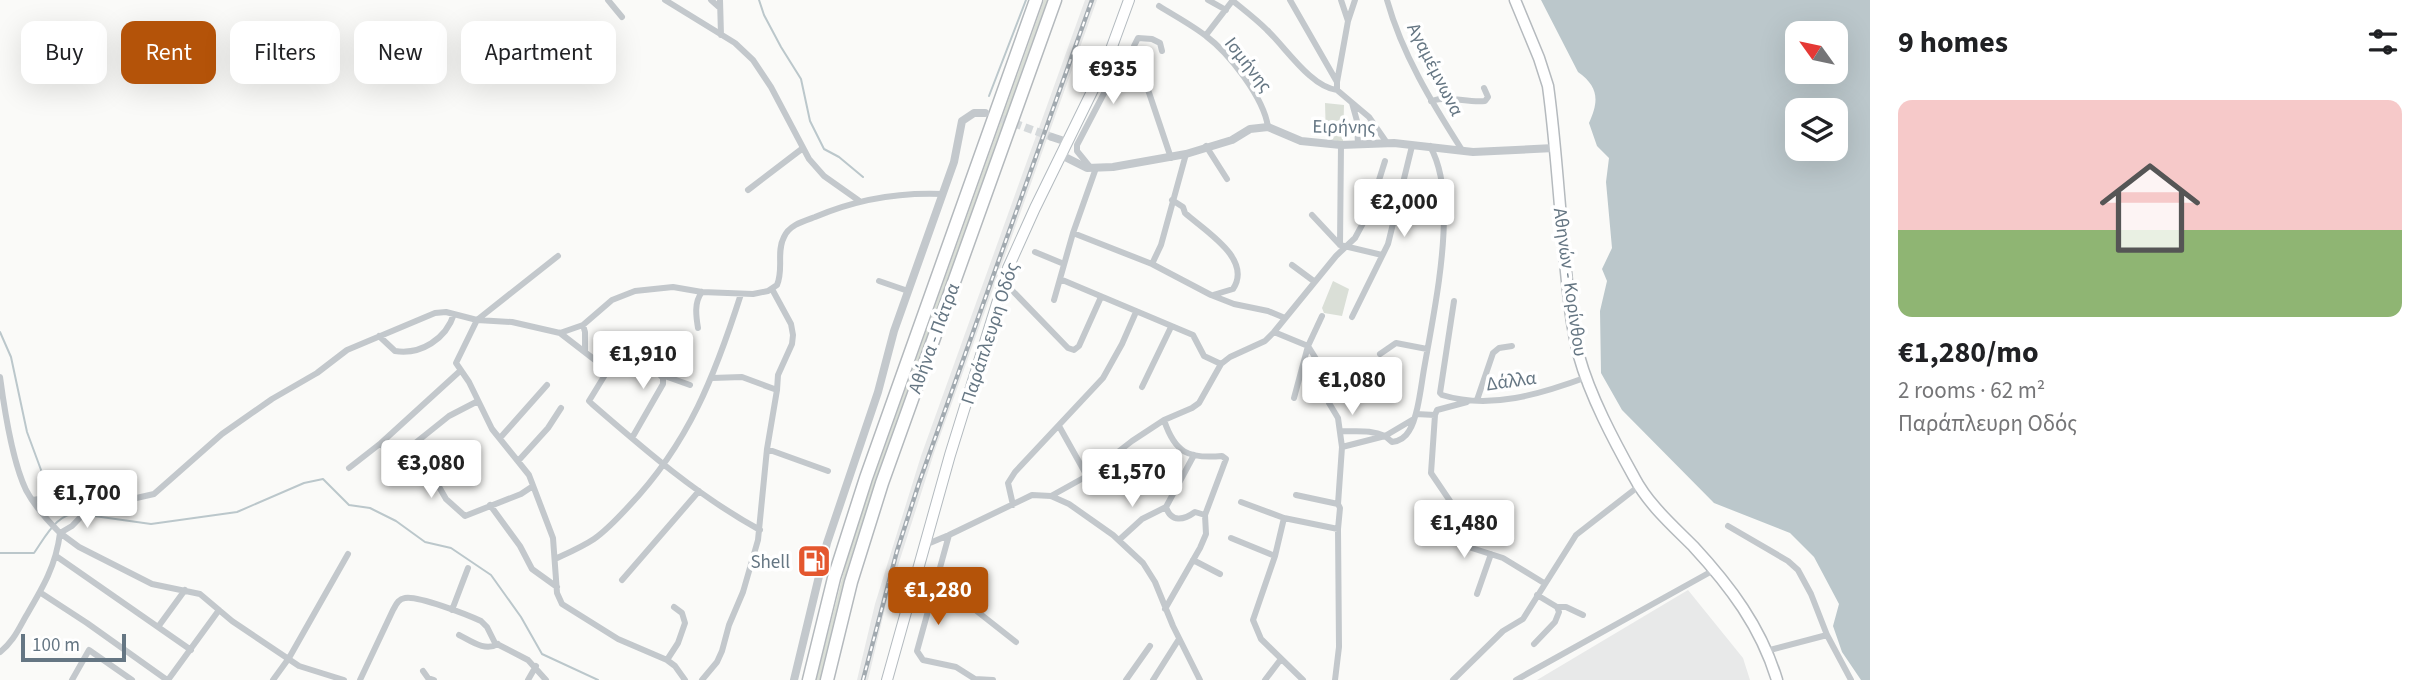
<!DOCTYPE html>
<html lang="en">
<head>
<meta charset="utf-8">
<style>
  :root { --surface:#fff; --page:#f6f6f6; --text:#202124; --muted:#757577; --accent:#b45309 }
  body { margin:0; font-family:"Source Sans 3",sans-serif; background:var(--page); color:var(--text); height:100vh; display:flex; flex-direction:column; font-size:26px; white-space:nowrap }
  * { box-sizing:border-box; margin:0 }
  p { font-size:23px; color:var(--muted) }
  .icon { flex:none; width:38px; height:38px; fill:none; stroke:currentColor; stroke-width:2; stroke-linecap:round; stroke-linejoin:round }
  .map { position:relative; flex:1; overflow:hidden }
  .panel { display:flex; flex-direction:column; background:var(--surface); width:560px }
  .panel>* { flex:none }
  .banner { position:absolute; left:21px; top:21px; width:665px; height:63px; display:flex; gap:14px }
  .needle { width:46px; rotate:303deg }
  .controls { position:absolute; left:1785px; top:21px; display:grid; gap:14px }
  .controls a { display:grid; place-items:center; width:63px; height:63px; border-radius:14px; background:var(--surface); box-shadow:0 7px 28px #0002; font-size:35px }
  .scale { position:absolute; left:21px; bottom:18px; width:105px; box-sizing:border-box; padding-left:7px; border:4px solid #657683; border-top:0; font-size:19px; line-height:24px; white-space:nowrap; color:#657683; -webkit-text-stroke:5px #fff; paint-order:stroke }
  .price { position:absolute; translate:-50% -60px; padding:0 16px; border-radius:7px; background:#fff; color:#222; font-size:23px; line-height:46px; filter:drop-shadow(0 2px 4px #0008) }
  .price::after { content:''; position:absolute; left:50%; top:42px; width:21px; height:16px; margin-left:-10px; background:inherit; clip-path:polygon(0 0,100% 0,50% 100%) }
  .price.active { background:var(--accent); color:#fff }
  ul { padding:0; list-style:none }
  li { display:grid; align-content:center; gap:14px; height:371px; padding:0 28px }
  li span { display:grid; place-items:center; height:217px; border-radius:14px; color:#555 }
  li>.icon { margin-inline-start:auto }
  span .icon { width:126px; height:126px; fill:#fffc; stroke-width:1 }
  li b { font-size:30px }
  h2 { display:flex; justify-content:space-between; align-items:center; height:84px; padding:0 28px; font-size:30px }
  .tag { padding:0 24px; border-radius:14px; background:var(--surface); box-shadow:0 7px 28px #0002; font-size:24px; line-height:63px }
  .tag.active { background:var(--accent); color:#fff }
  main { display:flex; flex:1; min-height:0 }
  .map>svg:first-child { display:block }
  .built { fill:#e8e9e9 }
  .green { fill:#dadfd7 }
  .water { fill:#bbc7cb; fill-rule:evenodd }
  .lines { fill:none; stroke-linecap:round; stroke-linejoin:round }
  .stream { stroke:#bbc7cb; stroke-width:2 }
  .tertiary-tunnel { stroke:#d5d9db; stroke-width:8; stroke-dasharray:8 4; stroke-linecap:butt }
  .secondary-casing { stroke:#b3babf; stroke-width:12 }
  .primary-casing { stroke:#b5babe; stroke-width:13 }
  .motorway-casing { stroke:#b4b9bd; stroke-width:15 }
  .minor { stroke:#c3c8cc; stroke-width:6 }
  .tertiary { stroke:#c3c8cc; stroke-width:8 }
  .secondary { stroke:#fff; stroke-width:10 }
  .primary { stroke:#fff; stroke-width:10 }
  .motorway { stroke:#fff; stroke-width:12 }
  .rail-casing { stroke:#a2aab0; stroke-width:4.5 }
  .rail { stroke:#fff; stroke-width:2; stroke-dasharray:5; stroke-linecap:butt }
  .labels { text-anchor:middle; stroke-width:7; stroke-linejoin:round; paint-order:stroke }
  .street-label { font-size:19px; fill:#657683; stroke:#fff }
  .poi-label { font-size:19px; fill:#657683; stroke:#fff; text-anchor:end }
</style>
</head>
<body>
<main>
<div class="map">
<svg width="1870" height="680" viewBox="0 0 1870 680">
  <rect width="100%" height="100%" fill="#fafaf8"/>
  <!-- built -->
  <path class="built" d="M1085,0H1097L935,450L887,600L868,680H857L875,604L921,456Z
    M1688,590L1743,658L1750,680H1537Z"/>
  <!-- green -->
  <path class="green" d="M1044,0H1048L876,481L849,564L820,680H816L846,563L867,497Z
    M1325,103L1344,105L1343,142L1326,139Z
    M1333,281L1349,289L1342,316L1324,313L1322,308Z"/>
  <!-- water -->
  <path class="water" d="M1541,0H1870V680H1861L1842,652L1833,626L1839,604L1814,557L1790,533L1714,503L1622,410L1601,373L1600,311L1607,281L1602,269L1612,248L1606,182L1609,158L1597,146L1589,123C1599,101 1599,87 1578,72ZM1797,33H1836V72H1797ZM1797,110H1836V149H1797Z"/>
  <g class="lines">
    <!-- stream -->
    <path class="stream" d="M759,0L764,15L781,47L801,79L810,121L824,149L839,157L863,177
      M989,96L1026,0
      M0,332L11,357L27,432L44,478L53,493
      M56,498L66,514
      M87,515L151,524L237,512L304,483L323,479L349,505L370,508L396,521L425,542L451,548L491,575L521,617L542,654L598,680
      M0,553H34C46,536 58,510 82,514"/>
    <!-- tertiary-tunnel -->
    <path class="tertiary-tunnel" d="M991,115L1052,137"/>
    <!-- secondary casing -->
    <g class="secondary-casing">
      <path id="secondary" d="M887,680L950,455L1008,268L1035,208L1106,63L1129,0"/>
    </g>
    <!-- primary casing -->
    <g class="primary-casing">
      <path id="primary" d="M1515,0L1539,58L1548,86C1556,144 1559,203 1565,261C1568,293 1571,326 1579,356C1590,396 1614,441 1634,477C1648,504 1672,525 1693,546C1730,586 1761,627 1777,680"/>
    </g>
    <!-- motorway casing -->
    <g class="motorway-casing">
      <path id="motorway" d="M809,680L834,578L866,478L1036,0
        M827,680L851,582L882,483L1055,0"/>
    </g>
    <!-- minor -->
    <path class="minor" d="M608,0L622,17
      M665,0L735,43L753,60L771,87L809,159L824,176L858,200
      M711,0L720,8
      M720,0L721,35
      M1208,0L1226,10
      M1290,0L1337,82V90L1369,117L1387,143
      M1341,0L1348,21
      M1387,0C1402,54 1432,103 1462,150
      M1233,1C1244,10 1256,19 1267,30C1286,48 1311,87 1337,90
      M1159,6C1175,16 1192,25 1206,36C1229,53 1264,98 1268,127
      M1206,35L1233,0
      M1138,60L1171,158
      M1337,82L1348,21L1355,0
      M1431,101C1450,95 1466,103 1485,101L1488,97L1484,88
      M1352,103L1357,121L1358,145
      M1206,146L1227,179
      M1090,167L1077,151V145L1113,76L1138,60L1134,46L1138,38L1152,39L1160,43L1162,51
      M748,190L803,148
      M1172,200L1183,207L1185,213C1205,231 1253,259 1233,289L1213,295
      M1312,215L1340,245L1382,255
      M1073,233L1152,264L1211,295L1234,304L1268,311L1285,318
      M1340,245L1341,145
      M1035,252L1064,264
      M558,256L477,320L456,363L469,382L492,429L529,475L553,538L557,593L562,604L618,639L667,660L675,666L685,680
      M1152,264L1161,245L1186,154
      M1292,265L1315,282
      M1060,279L1193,335L1204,356L1221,364
      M879,281L908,291
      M1004,282L1068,348L1074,350L1079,346L1101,297
      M1054,300L1073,233L1096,168
      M1454,301L1440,393L1442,395C1490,410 1541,394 1587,377
      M1352,317L1388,244L1412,146
      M583,325L585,332V352
      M698,328C696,316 694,302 702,292
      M1274,332L1308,346L1318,362L1329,403L1338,418L1342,447L1338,504
      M560,333L608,370L589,401L592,404C645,450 698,496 760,530
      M379,336L395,351C421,355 446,339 454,314
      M1380,354L1396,343L1427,349
      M608,370L632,361L657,372L663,378V384L632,438
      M460,371L381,443C385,451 390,454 399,456L449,416L478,401
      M662,375L690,385
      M0,377C4,407 13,463 26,490C34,505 48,521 60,533C56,566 42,589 26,616C18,630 13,642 0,652
      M712,378L742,377L777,390
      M1142,387L1171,327
      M1294,398L1308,346L1322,316
      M1477,400L1493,353L1499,348L1512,346
      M1467,402L1437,410L1435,415L1431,473L1450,501L1445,537L1453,542L1503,558L1544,583
      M1416,414L1435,415
      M1164,420C1175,453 1188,459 1222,456L1226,459L1205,515L1206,534L1200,548L1165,609
      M1059,426L1087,476
      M1340,431C1356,432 1370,429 1385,436L1412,420
      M500,438L547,385
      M1342,447L1385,436L1392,442C1400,441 1405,438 1409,431C1418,417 1421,386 1424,369C1433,318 1444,265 1444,214C1444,191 1441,166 1430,146
      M767,449L828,471
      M519,460L548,428L561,408
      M451,466L442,476L438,485L446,499L465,516L521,494L533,486
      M349,468L381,443
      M1051,496L1087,476L1132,441L1164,420L1192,408L1199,403L1221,364L1230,357L1265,341L1274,332L1336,256L1355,238L1369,212L1385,161
      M33,500L68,494L110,504L154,494L222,434L272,399L317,373L347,350L435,313L446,312L477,320L512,322L560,333L583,325L612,300L635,291L673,287L702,292L753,294L768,291L777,285C784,269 776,252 784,237C789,225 804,221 815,217C857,199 897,192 943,194
      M95,502L72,526L60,533L79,547L152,584L200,594L232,621L299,666L344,680
      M1241,502L1284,518L1338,529L1340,508L1338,504L1296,495
      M490,505L520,546L532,569L557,587
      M1013,505L1008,483L1015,472L1103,378L1122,344L1136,312
      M1166,507C1171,523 1184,520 1195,512L1205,515
      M1284,518L1275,556L1253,620L1261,639L1303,680
      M1728,526L1788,561L1798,570L1811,594L1827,635L1851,680
      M949,535L917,651L923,660L956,667L975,679L993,680
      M1231,538L1275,556
      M1119,540L1142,519L1166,507L1194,455
      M925,545L949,535L1032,495L1051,496L1069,504L1113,535L1143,563L1155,582L1173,626L1200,680
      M56,556L191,650
      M555,559C568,553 582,547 594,539C607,530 618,518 629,506C689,443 715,375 741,294
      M1193,560L1220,574
      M622,580L699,491
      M935,586L948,596L969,605L1016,642
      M41,593L87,623L167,680
      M1477,594L1491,554
      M1557,607H1566L1583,615
      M452,610L468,568
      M158,627L185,590
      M459,635C471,641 485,652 498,644
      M1534,644L1555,622L1559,612L1557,607L1537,595
      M1766,651L1827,635
      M667,660L678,643L685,623L682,613L674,607
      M423,671L428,678L434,680
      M72,680L89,650L132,680
      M168,680L219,610
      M273,680L289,658L348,554
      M360,680L393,610C396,605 398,599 405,598C417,595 468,615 481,621L487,627L495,643L528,660L546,680
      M528,680L536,666
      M702,680L717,662L722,651L729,625L743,592L758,540L767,449L777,390L778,375L792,344L793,335L791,324L772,289
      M1126,680L1150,646
      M1153,680L1179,639
      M1265,680L1281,659
      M1335,680L1339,647L1338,529
      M1453,680L1503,631L1523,619L1576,535L1639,486
      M1516,680L1714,570"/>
    <!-- tertiary -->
    <path class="tertiary" d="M1052,137L1067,142
      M1061,155L1087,168L1113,167L1186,154L1232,140L1250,129L1268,127L1301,141L1341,145L1394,143L1473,152L1554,148
      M794,680L827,543L878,392L894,331L954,162L962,121L974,113H985"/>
    <!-- secondary -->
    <use href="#secondary" class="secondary"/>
    <!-- primary -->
    <use href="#primary" class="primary"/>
    <!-- motorway -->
    <use href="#motorway" class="motorway"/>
    <!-- rail casing -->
    <g class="rail-casing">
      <path id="rail" d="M863,680L897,551L919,483L1092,0"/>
    </g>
    <!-- rail -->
    <use href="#rail" class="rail"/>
  </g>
  <!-- icons -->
  <defs>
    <g id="fuel-square" transform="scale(1.75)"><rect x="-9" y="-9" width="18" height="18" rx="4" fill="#e4572e" stroke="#fff"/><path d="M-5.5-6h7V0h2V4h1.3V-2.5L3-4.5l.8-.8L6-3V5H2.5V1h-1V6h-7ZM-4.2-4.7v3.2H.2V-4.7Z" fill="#fff"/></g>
  </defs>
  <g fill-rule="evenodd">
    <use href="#fuel-square" x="814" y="561"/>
  </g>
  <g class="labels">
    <!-- street labels -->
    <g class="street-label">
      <text transform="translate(1249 64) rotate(52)" y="7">Ισμήνης</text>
      <text transform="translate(1436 69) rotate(63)" y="7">Αγαμέμνωνα</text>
      <text transform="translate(1344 126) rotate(1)" y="7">Ειρήνης</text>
      <text transform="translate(1571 282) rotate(82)" y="7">Αθηνών - Κορίνθου</text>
      <text transform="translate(989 333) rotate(-72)" y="7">Παράπλευρη Οδός</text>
      <text transform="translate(933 338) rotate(-70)" y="7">Αθήνα - Πάτρα</text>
      <text transform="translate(1511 380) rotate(-8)" y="7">Δάλλα</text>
    </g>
    <!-- poi labels -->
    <g class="poi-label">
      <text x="790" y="568">Shell</text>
    </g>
  </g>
</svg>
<div class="controls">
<a><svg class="needle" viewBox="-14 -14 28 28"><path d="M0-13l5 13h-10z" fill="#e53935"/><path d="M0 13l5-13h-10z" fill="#757577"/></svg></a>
<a><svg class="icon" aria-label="layers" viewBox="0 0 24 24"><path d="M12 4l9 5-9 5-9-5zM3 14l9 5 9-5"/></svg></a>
</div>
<div class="scale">100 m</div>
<b class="price" style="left:1113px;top:106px">€935</b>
<b class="price" style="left:1404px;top:239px">€2,000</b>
<b class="price" style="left:643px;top:391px">€1,910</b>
<b class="price" style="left:1352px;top:417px">€1,080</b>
<b class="price" style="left:431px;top:500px">€3,080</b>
<b class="price" style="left:1132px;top:509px">€1,570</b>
<b class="price" style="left:87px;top:530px">€1,700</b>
<b class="price" style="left:1464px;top:560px">€1,480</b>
<b class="price active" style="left:938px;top:627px">€1,280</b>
<div class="banner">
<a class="tag">Buy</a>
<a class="tag active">Rent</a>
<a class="tag">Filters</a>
<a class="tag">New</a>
<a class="tag">Apartment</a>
</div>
</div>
<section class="panel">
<h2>9 homes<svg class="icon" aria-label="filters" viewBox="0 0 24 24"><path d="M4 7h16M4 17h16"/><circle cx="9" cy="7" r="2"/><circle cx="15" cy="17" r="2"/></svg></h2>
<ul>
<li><span style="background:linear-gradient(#f6c9c9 60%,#8fb573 0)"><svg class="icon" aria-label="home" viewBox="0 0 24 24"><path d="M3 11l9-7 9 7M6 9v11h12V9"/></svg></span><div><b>€1,280/mo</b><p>2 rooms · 62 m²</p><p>Παράπλευρη Οδός</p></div></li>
</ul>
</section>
</main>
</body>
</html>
